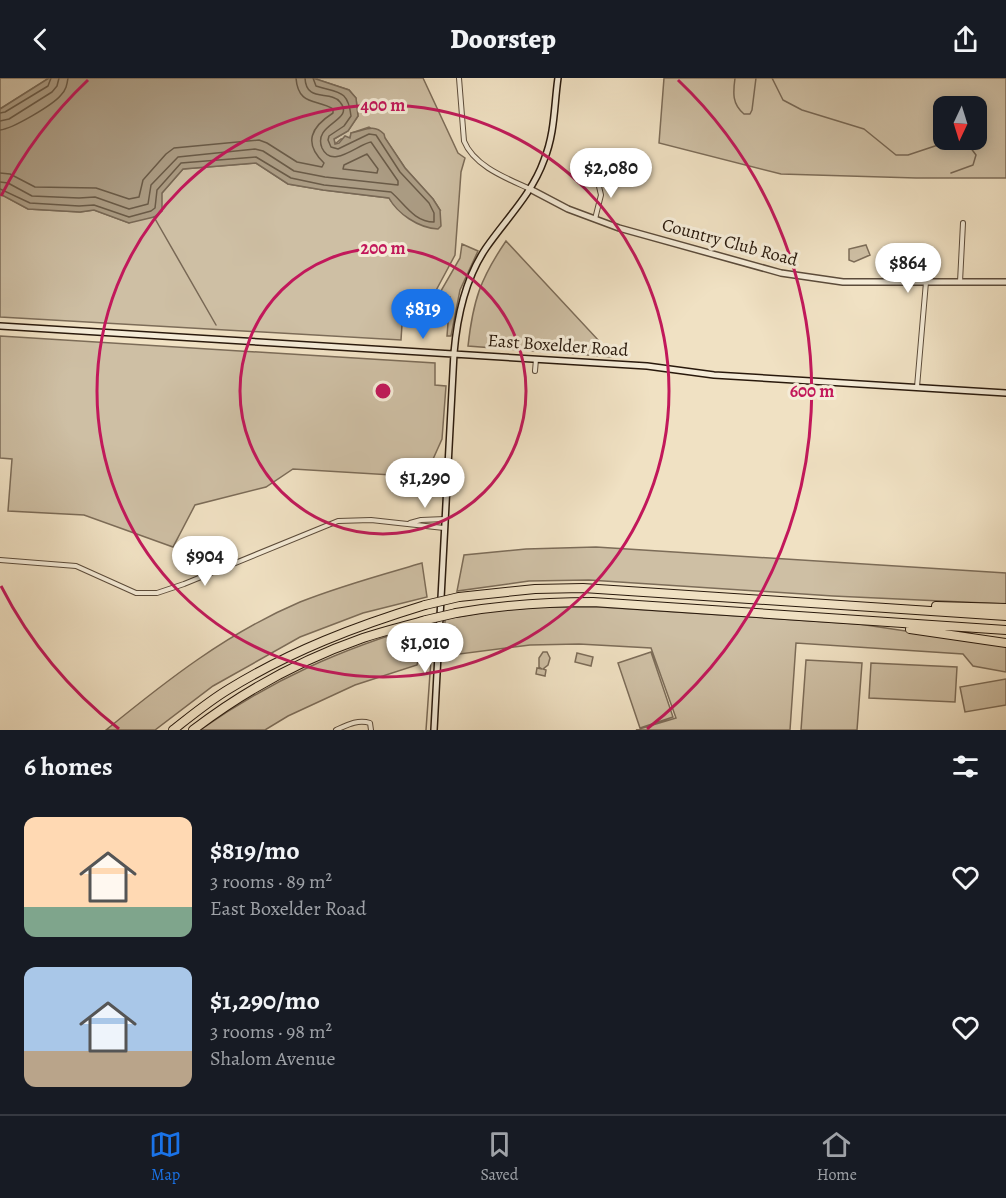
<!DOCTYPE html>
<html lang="en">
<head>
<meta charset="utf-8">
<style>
  :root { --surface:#171b24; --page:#20242c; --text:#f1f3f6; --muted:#9ea1a6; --line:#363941; --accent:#1a73e8 }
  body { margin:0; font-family:Alegreya,serif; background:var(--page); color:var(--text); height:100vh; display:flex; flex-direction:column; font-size:22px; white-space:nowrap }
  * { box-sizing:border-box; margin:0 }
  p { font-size:20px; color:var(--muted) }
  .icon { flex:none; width:33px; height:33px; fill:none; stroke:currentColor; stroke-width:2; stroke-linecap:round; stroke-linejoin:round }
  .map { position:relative; height:652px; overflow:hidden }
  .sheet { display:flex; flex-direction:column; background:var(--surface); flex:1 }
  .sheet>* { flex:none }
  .needle { width:39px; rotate:184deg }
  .controls { position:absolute; left:933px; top:18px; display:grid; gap:12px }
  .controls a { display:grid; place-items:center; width:54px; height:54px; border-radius:12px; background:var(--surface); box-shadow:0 3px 15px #0003; font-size:30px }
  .price { position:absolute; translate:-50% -51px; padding:0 14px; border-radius:21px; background:#fff; color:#222; font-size:20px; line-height:39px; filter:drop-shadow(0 2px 3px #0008) }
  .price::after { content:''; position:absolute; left:50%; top:36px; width:18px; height:14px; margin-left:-9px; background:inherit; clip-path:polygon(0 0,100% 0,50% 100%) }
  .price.on { background:var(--accent); color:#fff }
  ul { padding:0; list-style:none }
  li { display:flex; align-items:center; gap:18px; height:150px; padding:0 24px }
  li span { display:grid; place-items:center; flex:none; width:168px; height:120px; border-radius:12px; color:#555 }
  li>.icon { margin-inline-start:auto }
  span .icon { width:72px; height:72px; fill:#fffc; stroke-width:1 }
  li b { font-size:26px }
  h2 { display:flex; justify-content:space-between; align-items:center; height:72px; padding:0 24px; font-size:26px }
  header { display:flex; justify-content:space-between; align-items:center; height:78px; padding:0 24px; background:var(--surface); font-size:27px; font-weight:800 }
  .menu { display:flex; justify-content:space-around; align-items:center; height:84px; border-top:2px solid var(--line); background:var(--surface); font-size:16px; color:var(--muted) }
  .menu a { display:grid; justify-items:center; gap:3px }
  .menu .on { color:var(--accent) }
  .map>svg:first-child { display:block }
  .green { fill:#cebfa4; stroke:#7c6c58; stroke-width:1.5; fill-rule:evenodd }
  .water { fill:#ac9d85; stroke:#786855; stroke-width:1.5 }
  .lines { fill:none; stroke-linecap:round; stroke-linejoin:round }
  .shore { stroke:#6a5b48; stroke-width:1.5 }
  .stream { stroke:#786855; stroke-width:1.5 }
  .minor-casing { stroke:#5b4b3a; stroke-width:6 }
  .tertiary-casing { stroke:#5b4b3a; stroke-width:8 }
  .secondary-casing { stroke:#29190c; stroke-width:8 }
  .motorway-casing { stroke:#29190c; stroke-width:10 }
  .minor { stroke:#f5ecd8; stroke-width:4 }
  .tertiary { stroke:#f5ecd8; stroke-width:5 }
  .secondary { stroke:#f5ecd8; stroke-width:5 }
  .motorway { stroke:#f0e1c3; stroke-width:8 }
  .motorway-bridge-casing { stroke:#29190c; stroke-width:10; stroke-linecap:butt }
  .motorway-bridge { stroke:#f0e1c3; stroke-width:8 }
  .ring { fill:none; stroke:#c2185b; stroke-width:3 }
  .labels { text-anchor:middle; stroke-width:6; stroke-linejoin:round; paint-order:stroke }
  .street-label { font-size:18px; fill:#29190c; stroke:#f5ecd8 }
  .centre { fill:#c2185b; stroke:#f5ecd8; stroke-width:3 }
  .ring-label { font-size:18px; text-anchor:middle; font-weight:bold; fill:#c2185b; stroke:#f5ecd8; stroke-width:6; stroke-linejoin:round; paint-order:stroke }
</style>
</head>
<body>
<header><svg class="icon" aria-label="back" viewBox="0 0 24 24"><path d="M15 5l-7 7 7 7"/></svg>Doorstep<svg class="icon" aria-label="share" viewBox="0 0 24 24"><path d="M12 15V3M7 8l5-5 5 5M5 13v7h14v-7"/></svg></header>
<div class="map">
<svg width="1006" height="652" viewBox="0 0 1006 652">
  <rect width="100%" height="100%" fill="#f0e1c3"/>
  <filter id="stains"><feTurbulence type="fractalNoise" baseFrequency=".00333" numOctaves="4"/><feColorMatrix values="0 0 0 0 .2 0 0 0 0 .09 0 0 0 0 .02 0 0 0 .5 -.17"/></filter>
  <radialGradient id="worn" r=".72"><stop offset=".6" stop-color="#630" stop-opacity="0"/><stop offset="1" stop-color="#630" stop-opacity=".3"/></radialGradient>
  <!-- green -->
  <path class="green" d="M0,0H49L0,31Z
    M313,0H423L458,75L465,80L461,94L455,177L433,218L404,216L401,262L0,239V116L28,131L80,134L94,132L129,145L162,115L183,91L256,85L288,106L323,112L389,120L391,123L440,132L433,121L405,90L385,60L369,49L351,55L350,60L341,61L335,66L334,61L348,53L358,38L356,20L349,12Z
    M664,0H1006V100H916L781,96L659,65ZM976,28V62H944V28Z
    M506,163L614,279L468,268C473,223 480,201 506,163Z
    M462,166L478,173L460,212L451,258H447L450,219L438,218L460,180Z
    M866,167L870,177L854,184L849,182V171Z
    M0,258L435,285V307L446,308L442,361L425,399L293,391L266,409L195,427L173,469L84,437L8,433L12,381L0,380Z
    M596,469L1006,495V526L833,518L589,502L529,503L457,513L464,477L526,471Z
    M422,485L427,519L363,535L300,559L213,608L155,652H106C166,603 227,555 300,524C340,508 381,497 422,485Z
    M541,529H599L859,546L1006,568V594L973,588L963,576L796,565L790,652H636L676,640L651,570L579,566L530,567L444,578L445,541L492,533Z
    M426,546L417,587L355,607L288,638L265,652H200C273,601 341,571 426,546Z
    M543,574H547L550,580L548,587L543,591L546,592L545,598L536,596L537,590L542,591L539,589V580Z
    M651,574L673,639L640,650L618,585Z
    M577,575L593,579L591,588L575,584Z
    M806,582L862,585L857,652H801Z
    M871,585L957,589L955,624L869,620Z
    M1006,601V627L965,634L960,609Z"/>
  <!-- water -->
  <path class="water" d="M49,0H313L349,12L356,20L358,38L348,53L334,61L335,66L339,65L345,58L350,60L351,55C364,53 373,45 384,56L385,60L405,90L433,121L440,132L441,148L438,151C418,150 397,135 389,120L323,112L288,106L256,85L183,91L162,115V133L154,139L129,145L94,132L80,134L28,131L0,116V31Z"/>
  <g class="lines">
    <!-- shore -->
    <path class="shore" d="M0,35L5,34L48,8L51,0
      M0,43L9,41L52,14L57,8L59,0
      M0,52C12,51 53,27 61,17C66,12 67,7 68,0
      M367,76L378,91L377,95L343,91L344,87Z
      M0,95L10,96L35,109L96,110L129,121L139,119L143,102L166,76L174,70L259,62L267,65L297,84L322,89L324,85C303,65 311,49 333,35V31C317,21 298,28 296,0
      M0,104L8,105L32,118L79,120L95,119L129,131L148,126L151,107L178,79L255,71L263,73L294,93L325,99L398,107V103L371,64C358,66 332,92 322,70C312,45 356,43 340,24C330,12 306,25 305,0
      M0,111L30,125L79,128L94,127L129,139L151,133L155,130L157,112L181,85L256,79L291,100L324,107L391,114C404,125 414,144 434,144V135L429,125L400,94L376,57L369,56L338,71L331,69L328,62L329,58L344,48L351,38C348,11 338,15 316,8L313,0"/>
    <!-- stream -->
    <path class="stream" d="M735,0C733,15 732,26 744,36H750L752,32L756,0
      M772,0L783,22L802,32L864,51L896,77H908L944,65H967L976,77L973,87L951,95
      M154,139L216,247
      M426,652L432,567"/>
    <!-- minor casing -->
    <g class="minor-casing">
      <path id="minor" d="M459,0L464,63C474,88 506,100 530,111
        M595,141L601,117L597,100
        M960,204L963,145
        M535,293L536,281
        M917,309L926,204
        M410,445L421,442L445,441
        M0,482L76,488L136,515H157L184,506L338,443L371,442L444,450
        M336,652C347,647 358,641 370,645L371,652"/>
    </g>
    <!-- tertiary casing -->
    <g class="tertiary-casing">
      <path id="tertiary" d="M530,111L568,131L619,150L781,195L843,204H1006"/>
    </g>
    <!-- secondary casing -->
    <g class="secondary-casing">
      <path id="secondary" d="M0,248L647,288L714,297L1006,315
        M434,652L454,275C457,239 465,201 486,170C506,141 532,116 544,82C555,55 554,28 558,0"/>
    </g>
    <!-- motorway casing -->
    <g class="motorway-casing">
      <path id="motorway" d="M459,519L535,511L583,510L1006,538
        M936,528L1006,530
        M456,535C502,527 546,524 593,524L1006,552
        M910,551L1006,565
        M173,652C191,638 209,623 229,611C291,573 356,548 425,527
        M193,652C244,613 303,581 363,560C384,553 405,548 426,542"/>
    </g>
    <!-- minor -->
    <use href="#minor" class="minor"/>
    <!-- tertiary -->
    <use href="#tertiary" class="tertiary"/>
    <!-- secondary -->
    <use href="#secondary" class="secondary"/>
    <!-- motorway -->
    <use href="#motorway" class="motorway"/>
    <!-- motorway-bridge casing -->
    <g class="motorway-bridge-casing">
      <path id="motorway-bridge" d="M425,527L459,519
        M426,542L456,535"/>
    </g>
    <!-- motorway-bridge -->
    <use href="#motorway-bridge" class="motorway-bridge"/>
  </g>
  <!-- distance rings -->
  <g class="ring">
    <circle cx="383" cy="313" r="143"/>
    <circle cx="383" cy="313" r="286"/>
    <path d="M119 651A429 429 0 0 1 1 508M1 118A429 429 0 0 1 88 2M678 2A429 429 0 0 1 647 651"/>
  </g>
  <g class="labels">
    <!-- street labels -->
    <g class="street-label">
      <text transform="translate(730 164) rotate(15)" y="6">Country Club Road</text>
      <text transform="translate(558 267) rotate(4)" y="6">East Boxelder Road</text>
    </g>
  </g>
  <circle cx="383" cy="313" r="9" class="centre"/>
  <g class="ring-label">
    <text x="383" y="33">400 m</text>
    <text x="383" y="176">200 m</text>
    <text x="812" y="319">600 m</text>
  </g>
  <rect width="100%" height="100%" filter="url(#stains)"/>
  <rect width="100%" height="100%" fill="url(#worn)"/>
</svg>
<div class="controls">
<a><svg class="needle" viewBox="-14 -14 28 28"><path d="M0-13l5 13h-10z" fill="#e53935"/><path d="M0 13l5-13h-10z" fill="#9ea1a6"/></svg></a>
</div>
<b class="price" style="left:611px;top:121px">$2,080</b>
<b class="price" style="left:908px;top:216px">$864</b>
<b class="price on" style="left:423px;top:262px">$819</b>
<b class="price" style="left:425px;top:431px">$1,290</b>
<b class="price" style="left:205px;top:509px">$904</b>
<b class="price" style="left:425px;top:596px">$1,010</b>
</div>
<section class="sheet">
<h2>6 homes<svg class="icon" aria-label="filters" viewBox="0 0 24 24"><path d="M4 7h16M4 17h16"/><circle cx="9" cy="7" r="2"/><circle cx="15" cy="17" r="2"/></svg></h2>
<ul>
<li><span style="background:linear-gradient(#ffd9b3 75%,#7fa58c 0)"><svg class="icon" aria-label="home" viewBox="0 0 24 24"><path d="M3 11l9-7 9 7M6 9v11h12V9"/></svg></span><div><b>$819/mo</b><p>3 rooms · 89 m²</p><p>East Boxelder Road</p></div><svg class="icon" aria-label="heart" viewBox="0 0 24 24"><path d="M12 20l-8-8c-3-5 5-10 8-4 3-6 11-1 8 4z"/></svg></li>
<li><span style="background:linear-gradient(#a9c7e8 70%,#b9a48a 0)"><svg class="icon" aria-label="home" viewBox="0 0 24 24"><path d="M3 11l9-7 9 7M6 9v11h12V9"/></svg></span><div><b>$1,290/mo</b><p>3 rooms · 98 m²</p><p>Shalom Avenue</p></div><svg class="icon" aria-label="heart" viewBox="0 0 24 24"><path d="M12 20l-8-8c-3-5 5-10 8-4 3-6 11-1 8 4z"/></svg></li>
</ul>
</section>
<nav class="menu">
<a class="on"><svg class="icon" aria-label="map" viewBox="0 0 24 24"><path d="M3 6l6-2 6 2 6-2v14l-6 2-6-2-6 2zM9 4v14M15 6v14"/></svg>Map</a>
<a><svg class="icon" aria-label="saved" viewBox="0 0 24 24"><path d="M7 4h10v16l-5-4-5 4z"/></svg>Saved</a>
<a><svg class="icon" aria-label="home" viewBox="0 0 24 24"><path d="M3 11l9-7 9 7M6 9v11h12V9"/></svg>Home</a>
</nav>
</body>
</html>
